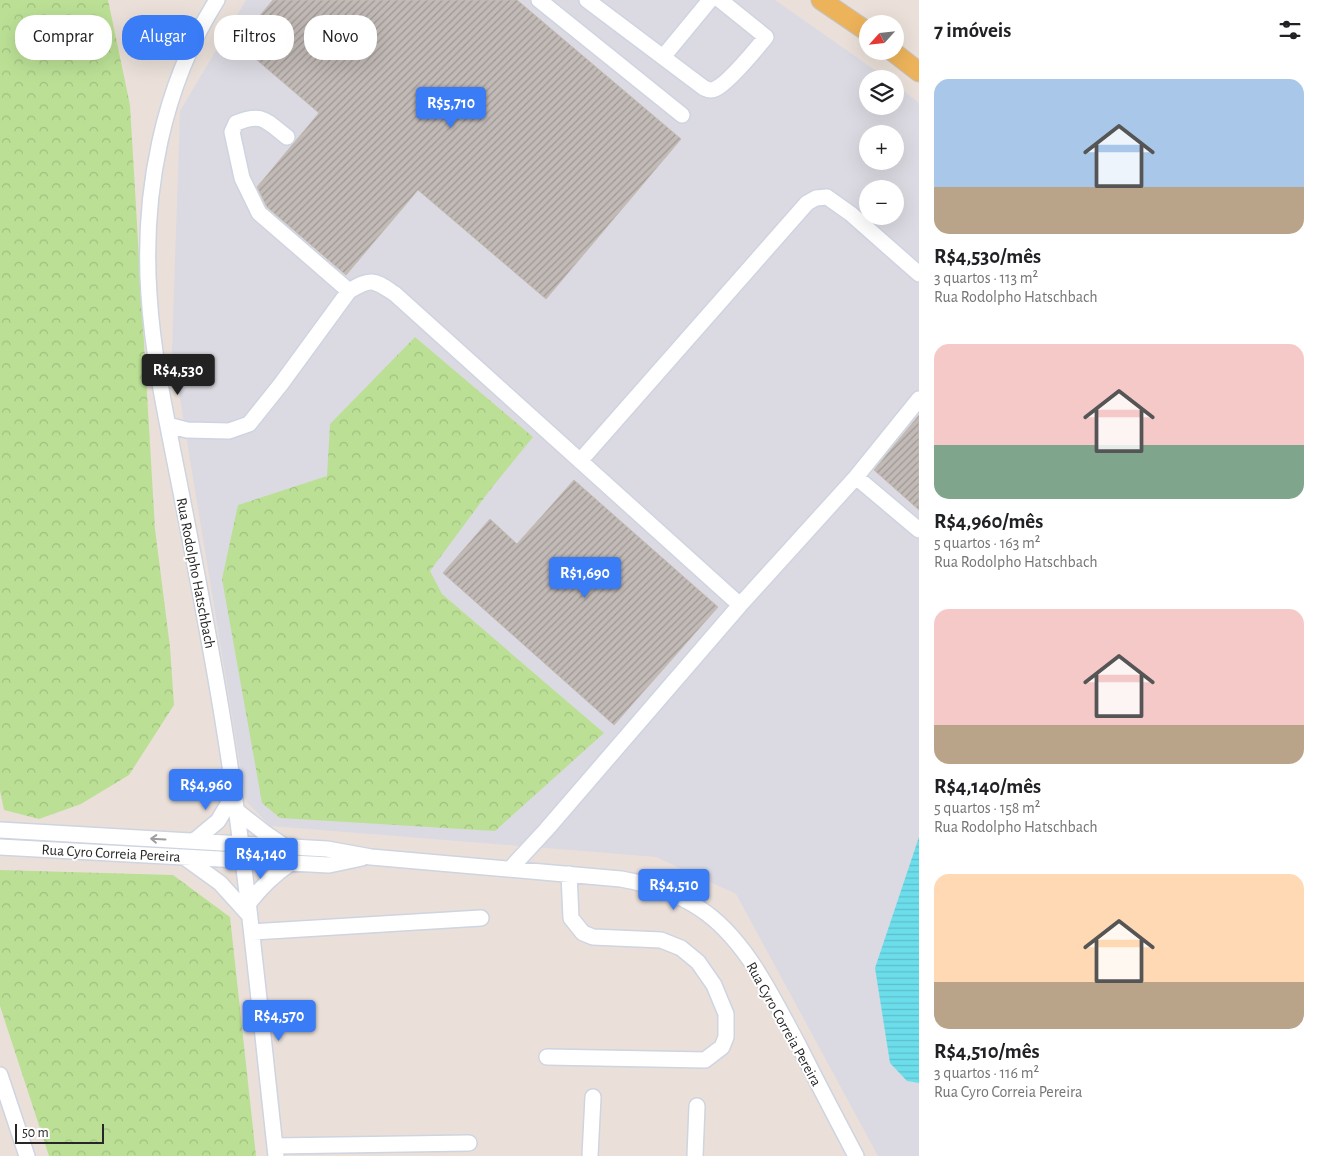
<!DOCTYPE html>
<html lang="pt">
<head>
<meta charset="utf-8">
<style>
  :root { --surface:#fff; --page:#f6f6f6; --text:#202124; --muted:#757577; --accent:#3a7bf6 }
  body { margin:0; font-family:"Alegreya Sans",sans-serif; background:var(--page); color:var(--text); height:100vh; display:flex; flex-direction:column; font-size:19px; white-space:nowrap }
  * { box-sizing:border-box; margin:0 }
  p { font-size:16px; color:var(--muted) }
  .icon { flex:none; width:28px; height:28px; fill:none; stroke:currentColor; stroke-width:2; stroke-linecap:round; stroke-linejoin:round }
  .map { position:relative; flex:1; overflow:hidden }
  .details { display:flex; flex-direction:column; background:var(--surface); width:400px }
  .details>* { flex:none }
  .hud { position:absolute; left:15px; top:15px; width:475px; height:45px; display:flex; gap:10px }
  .needle { width:32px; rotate:243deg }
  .tools { position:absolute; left:859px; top:15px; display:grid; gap:10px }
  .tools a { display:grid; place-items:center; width:45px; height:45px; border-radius:50%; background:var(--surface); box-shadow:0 5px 20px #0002; font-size:25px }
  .scale { position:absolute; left:15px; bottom:12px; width:89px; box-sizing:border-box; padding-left:5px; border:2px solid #272727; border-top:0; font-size:14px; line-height:18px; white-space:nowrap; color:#272727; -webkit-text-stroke:4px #fff; paint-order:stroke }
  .price { position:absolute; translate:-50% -42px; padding:0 11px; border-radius:5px; background:var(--accent); color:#fff; font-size:16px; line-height:32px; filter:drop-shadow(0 1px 2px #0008) }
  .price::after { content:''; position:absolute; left:50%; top:30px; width:15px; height:11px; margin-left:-8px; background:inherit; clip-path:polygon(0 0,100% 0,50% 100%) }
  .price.current { background:#222; color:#fff }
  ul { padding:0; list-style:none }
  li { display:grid; align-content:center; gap:10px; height:265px; padding:0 15px }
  li span { display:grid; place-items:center; height:155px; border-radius:15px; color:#555 }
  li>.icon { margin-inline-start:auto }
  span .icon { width:90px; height:90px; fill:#fffc; stroke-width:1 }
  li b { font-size:21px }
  h2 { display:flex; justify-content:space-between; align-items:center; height:60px; padding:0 15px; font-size:21px }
  .chip { padding:0 18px; border-radius:20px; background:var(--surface); box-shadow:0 5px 20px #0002; font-size:18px; line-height:45px }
  .chip.current { background:var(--accent); color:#fff }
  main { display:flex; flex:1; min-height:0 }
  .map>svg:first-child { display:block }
  .industrial { fill:#dbdae2; fill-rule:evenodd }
  .forest { fill:url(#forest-crowns) }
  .water { fill:url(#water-rules) }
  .building { fill:url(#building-hatch); stroke:#c5bbb3 }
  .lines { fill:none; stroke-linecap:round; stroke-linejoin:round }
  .minor-casing { stroke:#ced4e0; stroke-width:18 }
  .major-casing { stroke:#c3c3c3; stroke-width:21 }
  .minor { stroke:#fff; stroke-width:15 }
  .major { stroke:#edb35a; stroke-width:19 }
  .oneway { stroke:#9e9e9e }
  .labels { text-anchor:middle; stroke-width:4; stroke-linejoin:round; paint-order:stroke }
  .street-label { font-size:15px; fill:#272727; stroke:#fff }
</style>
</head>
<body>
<main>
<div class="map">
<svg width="919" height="1156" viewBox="0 0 919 1156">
  <defs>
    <pattern id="forest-crowns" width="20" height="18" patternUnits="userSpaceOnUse" patternTransform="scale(1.25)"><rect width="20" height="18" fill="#bbe095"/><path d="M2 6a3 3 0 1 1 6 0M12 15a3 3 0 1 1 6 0" fill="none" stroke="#a1c080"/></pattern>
    <pattern id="water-rules" width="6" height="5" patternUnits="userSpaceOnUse" patternTransform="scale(1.25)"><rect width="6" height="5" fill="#6cdeeb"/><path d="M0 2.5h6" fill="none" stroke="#5ebeca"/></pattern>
    <pattern id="building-hatch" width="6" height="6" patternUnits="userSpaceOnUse" patternTransform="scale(1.25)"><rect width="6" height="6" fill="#c2bab6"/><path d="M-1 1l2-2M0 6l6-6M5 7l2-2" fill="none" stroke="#9e9794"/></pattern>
  </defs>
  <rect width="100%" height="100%" fill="#eae0d9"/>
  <!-- industrial -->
  <path class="industrial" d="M246,0H775L888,79H868V106H895V84L919,103V1156H878L736,894L656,857L270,826L246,801L172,350L180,111ZM868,134H895V161H868ZM868,189H895V216H868Z"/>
  <!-- forest -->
  <path class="forest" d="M0,0H108L130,105L155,529L170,647L174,705L129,775L81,804L39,819L4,810L0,791Z
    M415,337L533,437L490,490L430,571L442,594L604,733L495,831L280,818L262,803L222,579L238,505L327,476L330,424Z
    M0,870L173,875L230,917L256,1156H49L0,1006Z"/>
  <!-- water -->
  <path class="water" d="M919,837V1083L907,1081L890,1063L875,968Z"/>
  <!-- building -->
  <path class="building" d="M273,0H517L681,139L546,299L418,190L346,275L267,207L257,187L319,113L237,43Z
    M919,415V510L874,470Z
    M574,480L718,607L614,725L443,573L490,519L517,544Z"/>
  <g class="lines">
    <!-- minor casing -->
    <g class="minor-casing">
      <path id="minor" d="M217,0C162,87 142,194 149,295C153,358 167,421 179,482C195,564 211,645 224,727C247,869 260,1013 276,1156
        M539,0L682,115
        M587,0L704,88C708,90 711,91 715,89C727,84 757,48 766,37L720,0
        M663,57L710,0
        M287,137C266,121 263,112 236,123L232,132L242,178L259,213L349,291
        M168,425L187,430L229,431L249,424L281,384L349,291C372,277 374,280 395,294L740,605
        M580,461L807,203L816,198L827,197L851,214L919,274
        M856,477L919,530
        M237,811L265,833L284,846
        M0,830L327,849L371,857L621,879C649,884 675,892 699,908C746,938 774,1000 800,1048C818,1084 837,1120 856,1156
        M194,841L218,821L234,794
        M0,847L329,865L362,858
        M184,857L220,883L249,915
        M510,869L546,830L740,605L856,477L919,399
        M248,904C261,887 273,875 291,863
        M252,932L481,918
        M547,1057L705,1060L722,1047L726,1037V1014L714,985L698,962L681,948L661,940L593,937L583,933L571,918L569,874
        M0,1075L27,1156
        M275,1146L469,1143
        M590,1156L593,1097
        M695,1156L697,1106"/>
    </g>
    <!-- major casing -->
    <g class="major-casing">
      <path id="major" d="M821,0L868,32
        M892,51L919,72"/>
    </g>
    <!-- minor -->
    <use href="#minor" class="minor"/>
    <!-- major -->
    <use href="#major" class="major"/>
  </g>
  <!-- one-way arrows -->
  <defs><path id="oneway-shaft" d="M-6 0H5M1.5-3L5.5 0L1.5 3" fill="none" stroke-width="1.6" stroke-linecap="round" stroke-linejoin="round" transform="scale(1.25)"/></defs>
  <use class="oneway" href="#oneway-shaft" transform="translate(158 839) rotate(-177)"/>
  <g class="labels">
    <!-- street labels -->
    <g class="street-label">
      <text transform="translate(196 573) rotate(79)" y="5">Rua Rodolpho Hatschbach</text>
      <text transform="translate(111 853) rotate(3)" y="5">Rua Cyro Correia Pereira</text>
      <text transform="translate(784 1024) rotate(61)" y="5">Rua Cyro Correia Pereira</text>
    </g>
  </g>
</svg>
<div class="tools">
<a><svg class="needle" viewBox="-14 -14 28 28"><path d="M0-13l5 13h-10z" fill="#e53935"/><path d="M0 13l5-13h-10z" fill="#757577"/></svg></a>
<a><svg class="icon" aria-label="layers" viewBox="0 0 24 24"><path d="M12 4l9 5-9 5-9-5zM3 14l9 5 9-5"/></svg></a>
<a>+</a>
<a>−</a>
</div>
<div class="scale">50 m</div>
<b class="price" style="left:451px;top:129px">R$5,710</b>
<b class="price current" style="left:178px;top:396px">R$4,530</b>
<b class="price" style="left:585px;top:599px">R$1,690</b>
<b class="price" style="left:206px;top:811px">R$4,960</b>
<b class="price" style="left:261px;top:880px">R$4,140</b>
<b class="price" style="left:674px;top:911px">R$4,510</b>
<b class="price" style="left:279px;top:1042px">R$4,570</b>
<div class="hud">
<a class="chip">Comprar</a>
<a class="chip current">Alugar</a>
<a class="chip">Filtros</a>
<a class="chip">Novo</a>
</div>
</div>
<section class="details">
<h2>7 imóveis<svg class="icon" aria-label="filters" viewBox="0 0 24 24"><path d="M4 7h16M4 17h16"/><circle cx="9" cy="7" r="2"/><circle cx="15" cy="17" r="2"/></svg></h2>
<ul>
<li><span style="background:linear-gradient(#a9c7e8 70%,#b9a48a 0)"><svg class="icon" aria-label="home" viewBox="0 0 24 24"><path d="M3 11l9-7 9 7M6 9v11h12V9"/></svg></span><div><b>R$4,530/mês</b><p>3 quartos · 113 m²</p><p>Rua Rodolpho Hatschbach</p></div></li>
<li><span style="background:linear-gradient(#f6c9c9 65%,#7fa58c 0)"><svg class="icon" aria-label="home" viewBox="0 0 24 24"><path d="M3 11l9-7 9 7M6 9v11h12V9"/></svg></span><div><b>R$4,960/mês</b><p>5 quartos · 163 m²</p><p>Rua Rodolpho Hatschbach</p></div></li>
<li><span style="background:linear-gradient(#f6c9c9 75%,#b9a48a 0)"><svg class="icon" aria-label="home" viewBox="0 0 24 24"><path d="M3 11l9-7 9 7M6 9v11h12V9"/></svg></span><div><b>R$4,140/mês</b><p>5 quartos · 158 m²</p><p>Rua Rodolpho Hatschbach</p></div></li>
<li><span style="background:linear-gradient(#ffd9b3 70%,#b9a48a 0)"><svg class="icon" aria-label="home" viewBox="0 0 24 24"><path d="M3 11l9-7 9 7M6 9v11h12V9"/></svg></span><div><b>R$4,510/mês</b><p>3 quartos · 116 m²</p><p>Rua Cyro Correia Pereira</p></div></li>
</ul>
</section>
</main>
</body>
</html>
